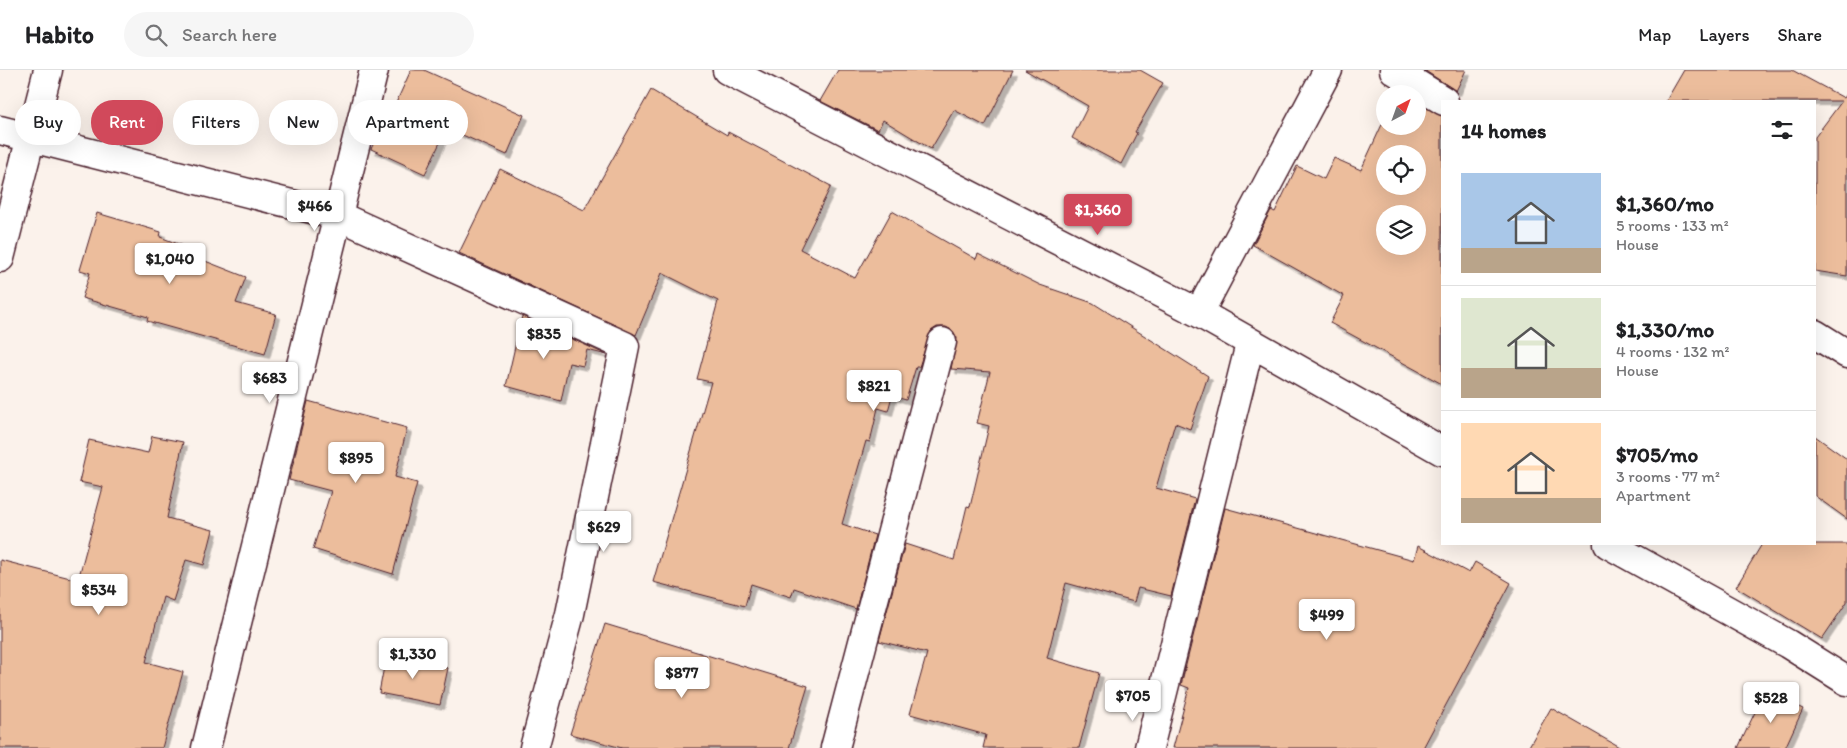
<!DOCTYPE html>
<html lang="en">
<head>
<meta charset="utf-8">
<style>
  :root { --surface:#fff; --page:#f6f6f6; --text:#202124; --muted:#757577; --line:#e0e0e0; --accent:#d1495b }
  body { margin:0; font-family:Itim,sans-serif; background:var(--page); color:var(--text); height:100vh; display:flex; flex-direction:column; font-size:19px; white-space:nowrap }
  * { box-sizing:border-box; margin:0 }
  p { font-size:16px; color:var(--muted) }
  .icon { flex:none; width:28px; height:28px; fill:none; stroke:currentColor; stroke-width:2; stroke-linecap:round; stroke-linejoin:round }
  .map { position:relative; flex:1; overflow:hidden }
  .drawer { position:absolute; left:1441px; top:30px; width:375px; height:445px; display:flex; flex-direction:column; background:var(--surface); border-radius:0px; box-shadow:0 5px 20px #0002 }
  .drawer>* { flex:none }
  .banner { position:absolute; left:15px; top:30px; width:475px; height:45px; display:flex; gap:10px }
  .needle { width:32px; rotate:41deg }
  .controls { position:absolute; left:1376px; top:15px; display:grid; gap:10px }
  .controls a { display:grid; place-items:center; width:50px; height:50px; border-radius:50%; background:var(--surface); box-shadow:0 5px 20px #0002; font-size:25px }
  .price { position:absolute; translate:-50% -42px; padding:0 11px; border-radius:5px; background:#fff; color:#222; font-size:16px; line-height:32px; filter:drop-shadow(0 1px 2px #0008) }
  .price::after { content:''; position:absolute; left:50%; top:30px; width:15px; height:11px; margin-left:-8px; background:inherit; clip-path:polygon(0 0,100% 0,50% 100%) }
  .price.active { background:var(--accent); color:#fff }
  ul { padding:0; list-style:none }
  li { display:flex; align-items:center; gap:15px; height:125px; padding:0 20px }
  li+li { border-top:1px solid var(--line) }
  li span { display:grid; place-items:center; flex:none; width:140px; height:100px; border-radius:0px; color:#555 }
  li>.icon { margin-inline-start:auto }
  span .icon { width:60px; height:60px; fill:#fffc; stroke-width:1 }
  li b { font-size:21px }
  h2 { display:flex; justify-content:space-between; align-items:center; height:60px; padding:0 20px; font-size:21px }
  .chip { padding:0 18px; border-radius:22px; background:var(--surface); box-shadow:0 5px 20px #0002; font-size:18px; line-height:45px }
  .chip.active { background:var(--accent); color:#fff }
  header { display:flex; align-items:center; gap:30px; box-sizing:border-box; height:70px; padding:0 25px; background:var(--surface); border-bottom:1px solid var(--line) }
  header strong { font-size:24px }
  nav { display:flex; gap:28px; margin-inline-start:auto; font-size:18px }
  .search { width:350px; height:45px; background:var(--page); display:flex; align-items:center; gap:12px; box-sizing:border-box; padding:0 18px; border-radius:28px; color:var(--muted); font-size:19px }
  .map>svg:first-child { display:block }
  .building { fill:#ecbd9c; stroke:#4a1f2b; fill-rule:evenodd; filter:url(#shadow) }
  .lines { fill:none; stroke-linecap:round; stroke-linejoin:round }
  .minor-casing { stroke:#4a1f2b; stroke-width:31 }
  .minor { stroke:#fff; stroke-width:28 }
</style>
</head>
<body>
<header>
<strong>Habito</strong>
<div class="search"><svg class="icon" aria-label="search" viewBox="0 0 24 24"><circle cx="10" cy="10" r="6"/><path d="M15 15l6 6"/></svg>Search here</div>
<nav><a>Map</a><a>Layers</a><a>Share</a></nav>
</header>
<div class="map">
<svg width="1847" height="678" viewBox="0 0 1847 678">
  <defs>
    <filter id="shadow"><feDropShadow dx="4.5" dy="4.5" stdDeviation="0" flood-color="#0004"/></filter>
  </defs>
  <rect width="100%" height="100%" fill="#fbf2eb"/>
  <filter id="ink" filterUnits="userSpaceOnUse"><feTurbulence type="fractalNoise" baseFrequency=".02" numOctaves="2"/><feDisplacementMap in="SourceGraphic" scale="10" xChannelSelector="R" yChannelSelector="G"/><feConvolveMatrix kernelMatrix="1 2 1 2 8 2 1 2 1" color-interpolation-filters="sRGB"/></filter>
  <g filter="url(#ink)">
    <!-- building -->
    <path class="building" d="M411,0H424L524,45L507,85L447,58L425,104L371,79L388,42L391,44Z
      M838,0H1013L985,56L954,40L931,79L883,50L878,60L820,31Z
      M1025,0H1140L1163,13L1135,62L1137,63L1121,94L1072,68L1088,36Z
      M1424,0H1466L1456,21Z
      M1684,0H1792L1844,28L1847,24V206L1815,201V67L1842,31H1666Z
      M651,20L727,65L728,62L831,116L800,179L855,208L892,141L976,189L978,184L1040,215L1093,233L1208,306L1190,359L1175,353L1156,418L1195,429L1171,526L1138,518L1134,532L1066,513L1047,588L1099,603L1079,678H983L986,665L910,644L927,583L879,571L905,474L954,490L967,436L970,437L989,356L977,353L990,302L951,299L957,268L953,261L946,257H937L931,261L919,297H916L906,330L892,326L888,341L878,338L870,372L866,371L842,454L875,465L856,539L794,518L791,527L751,514L745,536L653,512L711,312L697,309L718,231L662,203L636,265L459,183L500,99L584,140Z
      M1418,33L1442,46V314L1330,253L1344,226L1253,175L1271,140L1275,142L1297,96L1324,109L1334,88L1361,100L1385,48V56H1418ZM1385,84H1418V116H1385ZM1385,144H1418V176H1385Z
      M97,143L161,162L160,167L197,181L195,187L246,207L236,233L276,244L265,284L147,251L148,247L82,228L90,203L80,200Z
      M522,246L607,285L587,280L583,296L569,293L561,331L506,316Z
      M308,331L407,358L395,407L417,413L393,504L313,479L331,421L289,410Z
      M152,366L183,372L167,448L213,460L204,495L186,490L173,531L163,527L146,592L183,602L162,678H0V490L78,510L103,417L79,412L89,370L148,383Z
      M1815,366L1847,389V449L1815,426Z
      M1225,438L1414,490L1418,476L1469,503L1475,492L1511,513L1423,678H1173L1189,618L1181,615Z
      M1762,474H1847V532L1822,569L1736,517Z
      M605,554L808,616L789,678H622L570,664Z
      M386,586L448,598L440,635L379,623Z
      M1765,621L1803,639L1785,678H1738Z
      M1551,638L1621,678H1528Z"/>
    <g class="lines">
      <!-- minor casing -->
      <g class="minor-casing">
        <path id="minor" d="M727,0L1199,243L1442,381
          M1394,0L1444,31
          M0,60L339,146L625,276L570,544L534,678
          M0,188L48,0
          M1199,243L1328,0
          M1815,264L1847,284
          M1608,474L1788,574L1847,611
          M206,678L374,0
          M835,678L942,272
          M1149,678L1250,274"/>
      </g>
      <!-- minor -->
      <use href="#minor" class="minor"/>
    </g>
  </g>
</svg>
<div class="controls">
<a><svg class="needle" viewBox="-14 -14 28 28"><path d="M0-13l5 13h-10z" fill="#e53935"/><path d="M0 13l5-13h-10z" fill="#757577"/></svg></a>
<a><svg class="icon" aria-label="locate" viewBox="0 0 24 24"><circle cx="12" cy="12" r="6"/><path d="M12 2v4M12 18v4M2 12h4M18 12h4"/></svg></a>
<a><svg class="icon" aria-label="layers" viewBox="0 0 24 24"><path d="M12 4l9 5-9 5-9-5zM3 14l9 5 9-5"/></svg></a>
</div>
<b class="price" style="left:315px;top:162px">$466</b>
<b class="price active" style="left:1098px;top:166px">$1,360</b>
<b class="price" style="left:170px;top:215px">$1,040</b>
<b class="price" style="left:544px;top:290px">$835</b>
<b class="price" style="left:270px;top:334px">$683</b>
<b class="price" style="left:874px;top:342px">$821</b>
<b class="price" style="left:356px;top:414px">$895</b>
<b class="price" style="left:604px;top:483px">$629</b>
<b class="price" style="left:99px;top:546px">$534</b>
<b class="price" style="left:1327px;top:571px">$499</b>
<b class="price" style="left:413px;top:610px">$1,330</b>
<b class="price" style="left:682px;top:629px">$877</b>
<b class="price" style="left:1133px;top:652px">$705</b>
<b class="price" style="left:1771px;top:654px">$528</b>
<div class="banner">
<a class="chip">Buy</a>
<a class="chip active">Rent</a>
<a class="chip">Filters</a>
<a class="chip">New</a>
<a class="chip">Apartment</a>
</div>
<section class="drawer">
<h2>14 homes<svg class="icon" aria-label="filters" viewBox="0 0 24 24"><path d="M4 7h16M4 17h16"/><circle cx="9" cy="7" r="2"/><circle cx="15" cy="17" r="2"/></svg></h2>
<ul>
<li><span style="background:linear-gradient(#a9c7e8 75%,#b9a48a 0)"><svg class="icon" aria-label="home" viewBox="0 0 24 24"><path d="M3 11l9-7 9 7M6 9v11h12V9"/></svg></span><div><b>$1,360/mo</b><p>5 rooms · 133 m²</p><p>House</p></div></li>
<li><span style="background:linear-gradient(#dfe7d0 70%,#b9a48a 0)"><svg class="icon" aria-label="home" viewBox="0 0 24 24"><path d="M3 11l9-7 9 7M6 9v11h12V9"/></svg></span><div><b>$1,330/mo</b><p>4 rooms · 132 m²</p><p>House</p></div></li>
<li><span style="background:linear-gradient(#ffd9b3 75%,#b9a48a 0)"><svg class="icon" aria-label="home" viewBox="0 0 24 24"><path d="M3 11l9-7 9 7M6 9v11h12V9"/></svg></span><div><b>$705/mo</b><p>3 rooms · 77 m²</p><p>Apartment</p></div></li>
</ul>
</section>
</div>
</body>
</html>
